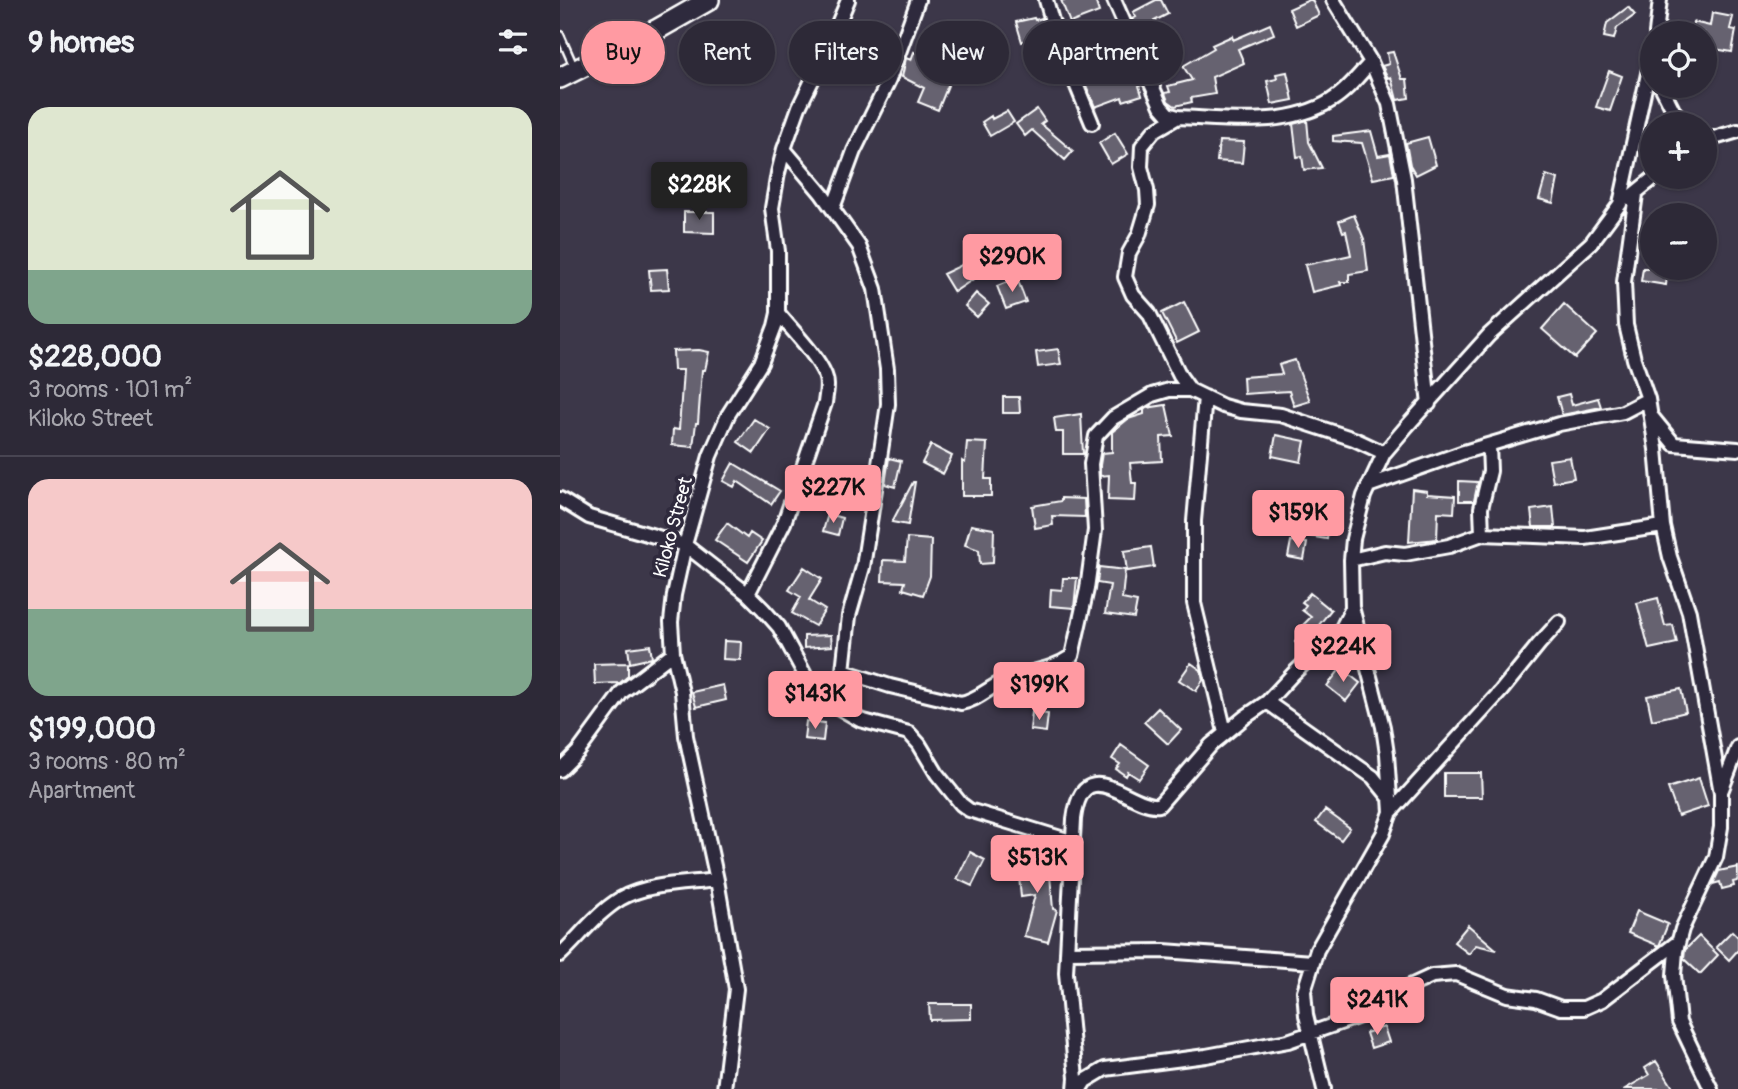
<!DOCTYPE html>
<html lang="en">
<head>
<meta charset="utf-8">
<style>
  :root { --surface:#2d2937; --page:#35313f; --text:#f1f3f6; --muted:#a7a6ad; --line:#484552; --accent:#ff9aa2 }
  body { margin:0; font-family:Pangolin,sans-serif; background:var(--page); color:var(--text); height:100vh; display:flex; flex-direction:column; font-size:26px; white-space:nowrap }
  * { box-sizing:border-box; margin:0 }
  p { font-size:23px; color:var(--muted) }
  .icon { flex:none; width:38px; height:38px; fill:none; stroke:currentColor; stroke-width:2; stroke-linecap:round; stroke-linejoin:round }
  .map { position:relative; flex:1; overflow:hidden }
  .sheet { display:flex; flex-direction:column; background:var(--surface); width:560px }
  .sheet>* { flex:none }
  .banner { position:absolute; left:21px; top:21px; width:665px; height:63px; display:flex; gap:14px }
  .buttons { position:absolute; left:1080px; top:21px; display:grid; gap:14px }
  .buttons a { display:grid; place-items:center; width:77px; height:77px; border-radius:50%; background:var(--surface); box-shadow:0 2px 5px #0004,0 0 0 2px var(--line); font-size:35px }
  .price { position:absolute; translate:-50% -60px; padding:0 16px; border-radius:7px; background:var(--accent); color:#111; font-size:23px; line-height:46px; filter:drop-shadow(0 2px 4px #0008) }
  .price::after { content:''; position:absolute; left:50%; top:42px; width:21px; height:16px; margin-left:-10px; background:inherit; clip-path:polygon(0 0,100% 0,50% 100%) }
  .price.selected { background:#222; color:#fff }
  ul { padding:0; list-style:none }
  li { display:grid; align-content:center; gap:14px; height:371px; padding:0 28px }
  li+li { border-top:2px solid var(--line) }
  li span { display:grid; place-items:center; height:217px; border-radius:21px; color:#555 }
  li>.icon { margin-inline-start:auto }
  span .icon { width:126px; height:126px; fill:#fffc; stroke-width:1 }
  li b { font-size:30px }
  h2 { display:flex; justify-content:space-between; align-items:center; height:84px; padding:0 28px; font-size:30px }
  .tag { padding:0 24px; border-radius:32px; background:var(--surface); box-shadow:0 2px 5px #0004,0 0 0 2px var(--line); font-size:24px; line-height:63px }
  .tag.selected { background:var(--accent); color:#111 }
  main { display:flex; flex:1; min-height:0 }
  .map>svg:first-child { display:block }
  .building { fill:#666270; stroke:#fff; stroke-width:2 }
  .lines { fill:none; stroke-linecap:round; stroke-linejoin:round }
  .lane-casing { stroke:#fff; stroke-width:11 }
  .street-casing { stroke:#fff; stroke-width:18 }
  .secondary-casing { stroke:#fff; stroke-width:24 }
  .lane { stroke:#2f2a3d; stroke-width:6 }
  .street { stroke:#2f2a3d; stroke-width:12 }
  .secondary { stroke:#2f2a3d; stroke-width:19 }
  .labels { text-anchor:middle; stroke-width:7; stroke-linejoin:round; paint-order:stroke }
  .street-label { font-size:19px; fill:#fff; stroke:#2f2a3d }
</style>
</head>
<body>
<main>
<section class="sheet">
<h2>9 homes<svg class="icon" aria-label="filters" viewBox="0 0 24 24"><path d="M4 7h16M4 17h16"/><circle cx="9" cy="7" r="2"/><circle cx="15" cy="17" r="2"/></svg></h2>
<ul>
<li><span style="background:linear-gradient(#dfe7d0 75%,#7fa58c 0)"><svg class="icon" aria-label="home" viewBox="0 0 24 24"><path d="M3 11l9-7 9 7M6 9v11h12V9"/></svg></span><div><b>$228,000</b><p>3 rooms · 101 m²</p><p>Kiloko Street</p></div></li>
<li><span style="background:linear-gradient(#f6c9c9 60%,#7fa58c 0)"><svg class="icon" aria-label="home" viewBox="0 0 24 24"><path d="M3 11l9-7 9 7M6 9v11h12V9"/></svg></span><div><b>$199,000</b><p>3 rooms · 80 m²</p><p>Apartment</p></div></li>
</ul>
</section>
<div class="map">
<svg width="1178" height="1089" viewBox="0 0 1178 1089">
  <rect width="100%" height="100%" fill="#3c3749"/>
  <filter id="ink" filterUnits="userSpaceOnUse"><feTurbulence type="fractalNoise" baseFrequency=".0143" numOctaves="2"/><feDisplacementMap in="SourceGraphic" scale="14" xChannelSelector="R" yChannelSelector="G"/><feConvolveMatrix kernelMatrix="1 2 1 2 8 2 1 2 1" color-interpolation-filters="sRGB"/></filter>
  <g filter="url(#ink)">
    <!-- building -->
    <path class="building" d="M501,0H535L539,12L510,23Z
      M596,0H601L608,14L577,30L572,19L576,17L573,12Z
      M749,0H752L759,15L736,26L729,9Z
      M1068,7L1075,15L1057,28L1054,39L1044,37L1047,23Z
      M1152,13L1173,17L1170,29L1176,30L1172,52L1144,47V33H1131L1133,22L1150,26Z
      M474,18L475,20L482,18L486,33L462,42L456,22Z
      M710,24L714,34L678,49L684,63L652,77L655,94L631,98L632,102L615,106L608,101L605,93L610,92L608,86L632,80L623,66L654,48L652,45L672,36L673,40Z
      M354,52L370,60L366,68L391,78L378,110L358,102L364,88L342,77L346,58L351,60Z
      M833,52L842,79H847L849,98L837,100L831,77L828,78L822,66L829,64L827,53Z
      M546,65L552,77L575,70L582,85L579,86L582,95L563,101L562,97L535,107L522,76Z
      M1049,71L1062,76L1050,111L1036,107Z
      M727,72L733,100L712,104L707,81L717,79L716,74Z
      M477,109L485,121L481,124L513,151L505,160L472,130L465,136L456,124Z
      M447,111L454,122L430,136L422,122L431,116L432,119Z
      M747,120L749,142L762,168L744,170L742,156L737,157L733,124Z
      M811,131L818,156L830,154L834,175L813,179L802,143L773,141V136Z
      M555,133L568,154L551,164L539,143Z
      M868,137L876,165L856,175L850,165L846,143Z
      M659,141L684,142L682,163L657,161Z
      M986,175L998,179L993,203L979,199Z
      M124,212H154V233L124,232Z
      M794,215L804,239L808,271L789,274V282H780L781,285L752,292L745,265L791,255L786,231L783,232L779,221Z
      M424,247L437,263L394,292L383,274L400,266Z
      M1083,268H1108L1106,285L1081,281Z
      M107,269L109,289L91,290L89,270Z
      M457,278L466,302L446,309L437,286Z
      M416,293L429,304L417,317L405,306Z
      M624,302L639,332L617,343L602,313Z
      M1004,304L1037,334L1015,358L982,329Z
      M498,349L501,364L478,367L476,352Z
      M139,350L149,352L145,370H142L138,423H136L133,447L112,445L113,429L119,430L123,370H114L113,351Z
      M735,360L750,401L734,406L729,391L684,394L683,377L722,374L719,365Z
      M1009,394L1012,405L1038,398L1041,407L1002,415L997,397Z
      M443,397H459L460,413H443Z
      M606,405L613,436L601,437L602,461L570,463L572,483H576L575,501L548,500L549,475L540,476V465L542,453L552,452V432L568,419L584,414V410L586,408Z
      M521,414L523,454H503V432H496L494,418Z
      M194,419L210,429L194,453L178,442Z
      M716,435L745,441L741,462L712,456Z
      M407,442L427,443L425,479H431V496H402V461L405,463Z
      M371,445L392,456L383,474L362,463Z
      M1010,457L1014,478L993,482L989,460Z
      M329,458L341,461L335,487L325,484Z
      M173,463L220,491L211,504L177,481L174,487L163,481Z
      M264,471L291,475L289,486L263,482Z
      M899,481L918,482L914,501H899Z
      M353,482H355L348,525L332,522Z
      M852,489L867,491V494L895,496L894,513L878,512L877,539L849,542Z
      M501,498L524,499L525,517L492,516L493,525L475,528L472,506L501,501Z
      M993,507L995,527H973L971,510Z
      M268,514L282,518L278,535L263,531Z
      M751,515L770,518L767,539L748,536Z
      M167,523L187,538L190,533L202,541L188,562L155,540Z
      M411,525L434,529L433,563L420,564L419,550L405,545Z
      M347,538L371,540L370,576L363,595L343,589L345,582L322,581L323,560L345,561Z
      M731,541L747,543L744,560L728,557Z
      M591,547L594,567L567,571L564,551Z
      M244,567L262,579L249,600L265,610L255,626L232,613L241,597L229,590Z
      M539,567L565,570L562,599L577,602L574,618L545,614L550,585L537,583Z
      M503,578H517L514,608L490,606L491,589L502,590Z
      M750,593L771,610L758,626L765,632L744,651L735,642L743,633L739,629L751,617L742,610L746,605L742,602Z
      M1098,598L1105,626L1113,625L1117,643L1089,649L1077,603Z
      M271,635L272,646L244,648V636Z
      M164,641L181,642L180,660L163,659Z
      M90,645L92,658L70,663L68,648Z
      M68,663V676L60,683L35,684L34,664Z
      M631,663L641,670L643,680L636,691L619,680Z
      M781,668L800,683L786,701L767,686Z
      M163,685L166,700L136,707L132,692Z
      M1121,689L1126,712L1092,720L1087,696Z
      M598,708L621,730L608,744L584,722Z
      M472,712L488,714L486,732L470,730Z
      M246,721L265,723L263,741L244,739Z
      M561,745L589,765L579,779L568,772L566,776L556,769L560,764L552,759Z
      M884,773H921L922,797H884Z
      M1139,778L1148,806L1118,816L1108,788Z
      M765,810L790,828L781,840L756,822Z
      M410,852L425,860L412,886L397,879Z
      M488,853L493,909L497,910L488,942L464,936L475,895L461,897L457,856Z
      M1178,867V877L1177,881L1173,882L1174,886L1162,889L1160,882L1153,884L1159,871Z
      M1077,911L1108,924L1099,946L1068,933Z
      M908,925L937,950L916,945L909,954L894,942Z
      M1172,931L1178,937V950L1169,960L1156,947Z
      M1139,936L1158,955L1140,974L1124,959L1125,950Z
      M369,1004H411V1019L370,1020Z
      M824,1027L829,1042L811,1048L806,1033Z
      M1096,1061L1114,1089H1065L1089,1075L1085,1068Z"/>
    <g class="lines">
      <!-- lane casing -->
      <g class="lane-casing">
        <path id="lane" d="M0,35L15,69"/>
      </g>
      <!-- street casing -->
      <g class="street-casing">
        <path id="street" d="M486,0L497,38L532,123
          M554,0L601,106L608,114L618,117C668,119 728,128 772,100C787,91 799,75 811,62
          M773,0L811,62L829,104L844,179L869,404
          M1096,33L1100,0
          M1101,86L1113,110L1125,124
          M618,117L594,131L582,146L581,167L587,190L588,205L579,235L569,253L565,277L573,295L589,313L620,376L630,390L663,406L681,411L721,415L794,439L824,453
          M1144,141L1178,131
          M224,149L262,194L299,246L315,289L327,369L328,404L321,451L303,567L289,616L283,671L276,706
          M1076,194L1064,282L1066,325L1074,359L1088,399L1096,449L1103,526L1110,557L1129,612L1161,793V827L1156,857L1122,929L1116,951L1114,975L1119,1022L1151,1089
          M1069,198L1095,177
          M273,208L294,151L329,80L358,0
          M645,397L634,521V603L665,732
          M1092,417L1114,444L1178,449
          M808,486L904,452L999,424L1063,412L1088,399
          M0,499L29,517L125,545L188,594L203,609L219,627L251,686L276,706L300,720L349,733L359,744L377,774L401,804L409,810L514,842
          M922,534L921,508L930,471L929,445
          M791,560L825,552L845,554L889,546L922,534L1025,538L1103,526
          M188,594L224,523L265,403C266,393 269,384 265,375C257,355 232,330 218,313
          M283,671L330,686L401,703C417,700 426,690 440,683C464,671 488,673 512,656L527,589L535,530L531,464L536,436L553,418L592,395L609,390H630
          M707,702L813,777L830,798
          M0,770L18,752L62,692L113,653
          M1162,789L1178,747
          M831,812L941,691L979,644L999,622
          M507,952L604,951L752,962
          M0,955C20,936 37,913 60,899C88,883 126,884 157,880
          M164,1089L176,989L157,880L126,736L122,692L113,653L111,622L114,595L125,545L150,456L168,415L201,363L215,326L218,313V251L212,208L218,173L224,149L239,107L267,50L288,0
          M515,1089L516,1078L506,973L514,819C523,749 571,809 599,805L651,745L685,717L707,702L733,674L782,628L792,608
          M520,1089L525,1081L545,1069L646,1056L728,1041L811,1012L833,994L872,976L896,974L947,995L976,999L1001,1008H1024L1042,1000L1118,942
          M764,1089L746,1015L744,991L757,950L823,834L831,812L827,754L823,727L792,607L791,560L793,539L804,496L824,453L847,426L929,335L1031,243L1060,204L1092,55"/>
      </g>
      <!-- secondary casing -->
      <g class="secondary-casing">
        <path id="secondary" d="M0,78L98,29L149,0"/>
      </g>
      <!-- lane -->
      <use href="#lane" class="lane"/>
      <!-- street -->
      <use href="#street" class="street"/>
      <!-- secondary -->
      <use href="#secondary" class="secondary"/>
    </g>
  </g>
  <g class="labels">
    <!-- street labels -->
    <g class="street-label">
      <text transform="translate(112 527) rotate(-75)" y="7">Kiloko Street</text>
    </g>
  </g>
</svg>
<div class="buttons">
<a><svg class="icon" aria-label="locate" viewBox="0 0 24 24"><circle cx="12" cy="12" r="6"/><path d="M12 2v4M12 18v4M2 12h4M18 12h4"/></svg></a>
<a>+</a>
<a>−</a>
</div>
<b class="price selected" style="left:139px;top:222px">$228K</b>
<b class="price" style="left:452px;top:294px">$290K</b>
<b class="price" style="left:273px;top:525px">$227K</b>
<b class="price" style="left:738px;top:550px">$159K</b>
<b class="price" style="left:783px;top:684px">$224K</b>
<b class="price" style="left:479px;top:722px">$199K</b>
<b class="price" style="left:255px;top:731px">$143K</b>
<b class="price" style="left:477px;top:895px">$513K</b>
<b class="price" style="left:817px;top:1037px">$241K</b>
<div class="banner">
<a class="tag selected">Buy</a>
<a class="tag">Rent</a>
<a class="tag">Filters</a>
<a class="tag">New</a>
<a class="tag">Apartment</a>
</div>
</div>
</main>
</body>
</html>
